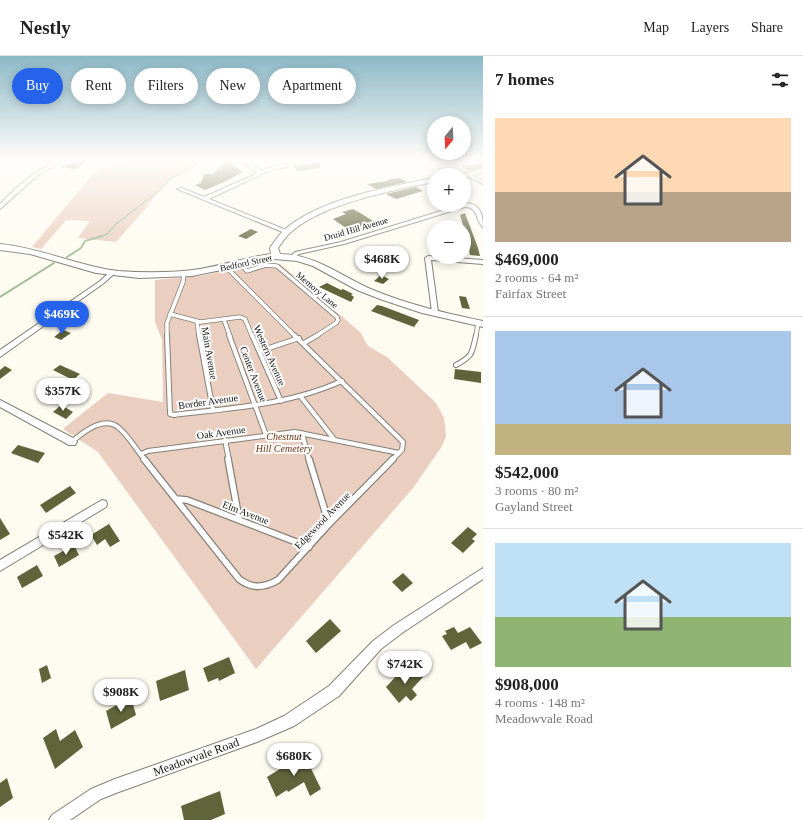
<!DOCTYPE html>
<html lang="en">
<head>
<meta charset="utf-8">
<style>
  :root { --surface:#fff; --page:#f6f6f6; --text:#222; --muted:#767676; --line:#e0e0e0; --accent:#2563eb }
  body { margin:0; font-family:Georgia,serif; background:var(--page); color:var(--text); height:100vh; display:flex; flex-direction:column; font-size:15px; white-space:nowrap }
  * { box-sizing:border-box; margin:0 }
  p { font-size:13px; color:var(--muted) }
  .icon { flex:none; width:22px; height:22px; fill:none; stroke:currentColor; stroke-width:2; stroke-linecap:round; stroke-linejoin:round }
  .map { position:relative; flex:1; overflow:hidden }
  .panel { display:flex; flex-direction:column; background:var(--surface); width:320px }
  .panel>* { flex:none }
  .hud { position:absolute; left:12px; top:12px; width:380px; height:36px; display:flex; gap:8px }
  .needle { width:26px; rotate:198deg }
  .fabs { position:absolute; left:427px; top:60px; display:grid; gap:8px }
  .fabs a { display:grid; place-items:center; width:44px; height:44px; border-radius:50%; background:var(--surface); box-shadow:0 2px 10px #0003; font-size:20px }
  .price { position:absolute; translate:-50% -34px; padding:0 9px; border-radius:14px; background:#fff; color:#222; font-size:13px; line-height:26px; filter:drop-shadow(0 1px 2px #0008) }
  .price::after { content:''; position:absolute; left:50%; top:24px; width:12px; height:9px; margin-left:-6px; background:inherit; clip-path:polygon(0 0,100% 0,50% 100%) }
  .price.on { background:var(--accent); color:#fff }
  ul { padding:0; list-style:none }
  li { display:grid; align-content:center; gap:8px; height:212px; padding:0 12px }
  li+li { border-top:1px solid var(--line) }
  li span { display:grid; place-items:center; height:124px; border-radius:0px; color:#555 }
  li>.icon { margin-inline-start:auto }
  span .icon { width:72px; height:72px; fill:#fffc; stroke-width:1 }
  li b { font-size:17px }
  h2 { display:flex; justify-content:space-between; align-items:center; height:48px; padding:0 12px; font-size:17px }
  .pill { padding:0 14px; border-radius:18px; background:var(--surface); box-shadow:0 2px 10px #0003; font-size:14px; line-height:36px }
  .pill.on { background:var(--accent); color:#fff }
  header { display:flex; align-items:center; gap:24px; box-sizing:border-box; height:56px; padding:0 20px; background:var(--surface); border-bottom:1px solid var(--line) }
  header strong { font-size:19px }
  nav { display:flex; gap:22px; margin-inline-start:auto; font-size:14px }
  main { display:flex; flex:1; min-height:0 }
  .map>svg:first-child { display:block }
  .green { fill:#eacebf }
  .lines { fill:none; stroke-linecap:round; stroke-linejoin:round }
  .stream-far1 { stroke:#a2bd96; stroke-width:1.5 }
  .stream { stroke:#a2bd96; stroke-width:2 }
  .building { fill:#5f643b }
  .service-far2-casing { stroke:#838178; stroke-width:5 }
  .service-far1-casing { stroke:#838178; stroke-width:6 }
  .service-casing { stroke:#838178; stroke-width:8 }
  .minor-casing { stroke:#838178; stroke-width:2 }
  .secondary-casing { stroke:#838178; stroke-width:2 }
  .service-far2 { stroke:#fff; stroke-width:3.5 }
  .service-far1 { stroke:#fff; stroke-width:4 }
  .service { stroke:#fff; stroke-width:5.5 }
  .minor { fill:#fff; fill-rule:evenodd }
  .secondary { fill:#fff; fill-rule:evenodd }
  .labels { text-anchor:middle; stroke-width:4; stroke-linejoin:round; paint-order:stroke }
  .far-street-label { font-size:9px; fill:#13120f; stroke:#fff }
  .street-label { font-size:10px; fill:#13120f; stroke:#fff }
  .park-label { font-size:10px; font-style:italic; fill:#69320f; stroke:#fff }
  .near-street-label { font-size:12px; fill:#13120f; stroke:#fff }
</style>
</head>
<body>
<header>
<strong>Nestly</strong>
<nav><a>Map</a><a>Layers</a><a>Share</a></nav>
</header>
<main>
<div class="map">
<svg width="483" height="764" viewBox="0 0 483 764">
  <rect width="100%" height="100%" fill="#fefbf1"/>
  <!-- green -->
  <path class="green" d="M127,104H194L198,107L164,127L147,151L116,186L78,182L90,165L66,164L41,193L32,191L93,118Z
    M269,207L280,208L360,276L368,290L387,301L436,347L444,362L446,380L442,390L413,432L256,613L98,396L63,373L108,337L163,346L162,284L155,266V224L201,220L244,210L248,212Z"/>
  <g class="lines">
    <!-- stream-far1 -->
    <path class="stream-far1" d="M100,181L107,178L116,168L160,134L169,124L204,104"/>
    <!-- stream -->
    <path class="stream" d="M67,201L81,192L85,185L102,180
      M0,241L54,207"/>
  </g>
  <!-- building -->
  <path class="building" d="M77,104H88L76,113L60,111Z
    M227,104L243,116L224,126L205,134L195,129L201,127L204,118H213Z
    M320,106V112L299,115L294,111Z
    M483,107V112L469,115L461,110Z
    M399,122L407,126L376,133L367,128L388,125L387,124Z
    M416,131L423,135L396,143L386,138Z
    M353,153L362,158L376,167L349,174L333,163L346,158L342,156Z
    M465,157L478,192L480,200L470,199L469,194L465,193L464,183H467L460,159Z
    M251,173L258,176L246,183L238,180Z
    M381,219L389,223L383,228L374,225Z
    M327,227L341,234L343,233L353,238L351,239L354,241L351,246L319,231Z
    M459,240L466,241L470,253L462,252Z
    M377,249L382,250L419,264L414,271L371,255Z
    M63,274L71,277L61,284L54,281Z
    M60,309L80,318L73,324L53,314Z
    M5,310L12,314L0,323V314Z
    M455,313L481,316V327L454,323Z
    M61,349L73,356L66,363L53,356Z
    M18,389L45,397L38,407L11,397Z
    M70,430L76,437L46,457L40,449Z
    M0,462L10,478L0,484Z
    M109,468L120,485L110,491L105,483L97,489L91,479Z
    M468,471L477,478L472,483L475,485L463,497L451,487Z
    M74,489L79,499L59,511L54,500Z
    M37,509L43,520L22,532L17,521Z
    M403,517L413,527L402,536L392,526Z
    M330,563L341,575L316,597L306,585Z
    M454,571L458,577L470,571L482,587L470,593L466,586L451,594L442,580L447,578L445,575Z
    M229,601L235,617L219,625L218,622L208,626L203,612Z
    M47,609L51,622L42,627L39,613Z
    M412,610L423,621L412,633L417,639L411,645L406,640L399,647L386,631L400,616L403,619Z
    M185,614L189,634L160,645L156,625Z
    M131,641L136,659L111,673L106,655Z
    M56,673L60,685L75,674L83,691L55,713L43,682Z
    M304,698L321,733L310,740L304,726L288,736L287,734L276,741L267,721Z
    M7,722L13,742L0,751V727Z
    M220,735L225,758L211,764H184L181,750Z"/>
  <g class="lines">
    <!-- service-far2 casing -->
    <g class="service-far2-casing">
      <path id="service-far2" d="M238,207L247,215L266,209L277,210L337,261L338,264L336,267L316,280
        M226,211L295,280
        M170,258L200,266L240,261L245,263L252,280
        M224,264L230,280
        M197,266L199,280
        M167,280V267L183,226L184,217
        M476,280L478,267"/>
    </g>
    <!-- service-far1 casing -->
    <g class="service-far1-casing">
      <path id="service-far1" d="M167,279L170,358L174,359C231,352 289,349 342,325
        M199,279L213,354
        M229,279L266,379
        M252,279L281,345
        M294,279L403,386L402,394L392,404
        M304,287L318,279
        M260,295L299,282
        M456,309C473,300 472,297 476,279
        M301,341L334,383
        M302,377L309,404
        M225,384L229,404
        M72,386C83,376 104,359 119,372C128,379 137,395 145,404
        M141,398L148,395L295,376L399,397"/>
    </g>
    <!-- service casing -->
    <g class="service-casing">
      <path id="service" d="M144,403L239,523C252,533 264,532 278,524L329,468L393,403
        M228,403L239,463
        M309,403L329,468
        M176,443L187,444L309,491"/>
    </g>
    <!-- minor casing -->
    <g class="minor-casing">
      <path id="minor" d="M59,104H65L38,119L0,153V148C17,130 36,113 59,104Z
        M238,104H243L261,115C278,108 307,104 325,104L271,114L209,143L289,175V177H285L177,133L182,132L204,141L258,117Z
        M467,117L483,125V128L465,119V118Z
        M465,147C480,147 483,158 483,171C475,165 479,151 465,151L344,188L299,198L293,203L290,201L295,196L341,186L460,149H464Z
        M428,200L483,204V208L431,204L438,256L435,258L432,256L425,202Z
        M110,216L115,217L104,227L0,301V294L100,225Z
        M0,344L75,383L77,386L75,389H69L0,351Z
        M102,444L106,445L107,448L106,451L0,515V504Z
        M483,512V523L402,577L381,593L339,640L294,670L257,686L116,737L101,743L70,764H49L52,759L91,733L115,723L256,673L284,660L329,630L373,585L394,569Z"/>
    </g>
    <!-- secondary casing -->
    <g class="secondary-casing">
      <path id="secondary" d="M483,113V117L464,121V119H459Z
        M434,122V126C393,134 316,149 287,180C284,183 281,188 278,192L280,198C316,198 342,221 373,234C409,249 446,257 483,265V271L422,257L380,243L357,234L313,210L297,205L275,203L192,220L139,222L96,217L30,198L0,194V188C41,192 78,210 118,215C145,217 173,217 200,213C224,209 247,201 271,198L270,192C274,186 278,180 283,175C318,143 388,131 434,122Z"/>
    </g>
    <!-- service-far2 -->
    <use href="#service-far2" class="service-far2"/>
    <!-- service-far1 -->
    <use href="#service-far1" class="service-far1"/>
    <!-- service -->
    <use href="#service" class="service"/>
    <!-- minor -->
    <use href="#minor" class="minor"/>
    <!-- secondary -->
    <use href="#secondary" class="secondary"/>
  </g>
  <!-- sky -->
  <linearGradient id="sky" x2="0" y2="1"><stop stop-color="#8cb8c7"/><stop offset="0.49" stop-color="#fffdf9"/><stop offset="1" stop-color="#fffdf9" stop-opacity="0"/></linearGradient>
  <rect width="483" height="211" fill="url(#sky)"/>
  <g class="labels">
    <!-- far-street labels -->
    <g class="far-street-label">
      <text transform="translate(356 173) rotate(-16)" y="3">Druid Hill Avenue</text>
      <text transform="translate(246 207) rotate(-12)" y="3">Bedford Street</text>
      <text transform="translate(317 234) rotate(40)" y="3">Memory Lane</text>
    </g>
    <!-- street labels -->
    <g class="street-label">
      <text transform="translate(210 297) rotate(80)" y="4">Main Avenue</text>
      <text transform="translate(270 299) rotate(66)" y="4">Western Avenue</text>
      <text transform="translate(254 318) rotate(69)" y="4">Center Avenue</text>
      <text transform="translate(208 345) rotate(-8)" y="4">Border Avenue</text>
      <text transform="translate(221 376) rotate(-8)" y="4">Oak Avenue</text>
      <text transform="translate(246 456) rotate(21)" y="4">Elm Avenue</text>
      <text transform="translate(322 464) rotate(-46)" y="4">Edgewood Avenue</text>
    </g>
    <!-- park labels -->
    <g class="park-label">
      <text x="284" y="384">Chestnut<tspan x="284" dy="12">Hill Cemetery</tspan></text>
    </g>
    <!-- near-street labels -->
    <g class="near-street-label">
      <text transform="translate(196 701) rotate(-20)" y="4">Meadowvale Road</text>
    </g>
  </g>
</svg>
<div class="fabs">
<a><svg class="needle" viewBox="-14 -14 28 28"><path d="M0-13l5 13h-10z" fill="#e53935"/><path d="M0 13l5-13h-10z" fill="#767676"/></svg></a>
<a>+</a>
<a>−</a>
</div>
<b class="price" style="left:382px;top:224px">$468K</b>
<b class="price on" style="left:62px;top:279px">$469K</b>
<b class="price" style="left:63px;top:356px">$357K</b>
<b class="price" style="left:66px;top:500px">$542K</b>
<b class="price" style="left:405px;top:629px">$742K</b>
<b class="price" style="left:121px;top:657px">$908K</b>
<b class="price" style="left:294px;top:721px">$680K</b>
<div class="hud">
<a class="pill on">Buy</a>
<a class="pill">Rent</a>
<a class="pill">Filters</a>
<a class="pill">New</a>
<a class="pill">Apartment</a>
</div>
</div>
<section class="panel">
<h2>7 homes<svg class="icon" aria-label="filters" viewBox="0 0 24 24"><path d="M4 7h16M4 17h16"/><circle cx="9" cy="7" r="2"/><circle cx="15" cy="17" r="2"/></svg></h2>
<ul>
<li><span style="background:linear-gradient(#ffd9b3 60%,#b9a48a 0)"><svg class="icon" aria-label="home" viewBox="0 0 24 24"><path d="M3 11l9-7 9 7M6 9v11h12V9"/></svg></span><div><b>$469,000</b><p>2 rooms · 64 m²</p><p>Fairfax Street</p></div></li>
<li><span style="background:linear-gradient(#a9c7e8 75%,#c2b280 0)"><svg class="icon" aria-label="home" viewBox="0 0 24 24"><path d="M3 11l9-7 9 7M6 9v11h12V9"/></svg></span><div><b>$542,000</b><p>3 rooms · 80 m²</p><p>Gayland Street</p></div></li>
<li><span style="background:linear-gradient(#bfe0f5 60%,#8fb573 0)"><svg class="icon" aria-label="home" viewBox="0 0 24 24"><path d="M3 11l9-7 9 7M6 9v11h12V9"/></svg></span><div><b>$908,000</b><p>4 rooms · 148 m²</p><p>Meadowvale Road</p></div></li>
</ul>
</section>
</main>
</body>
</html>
